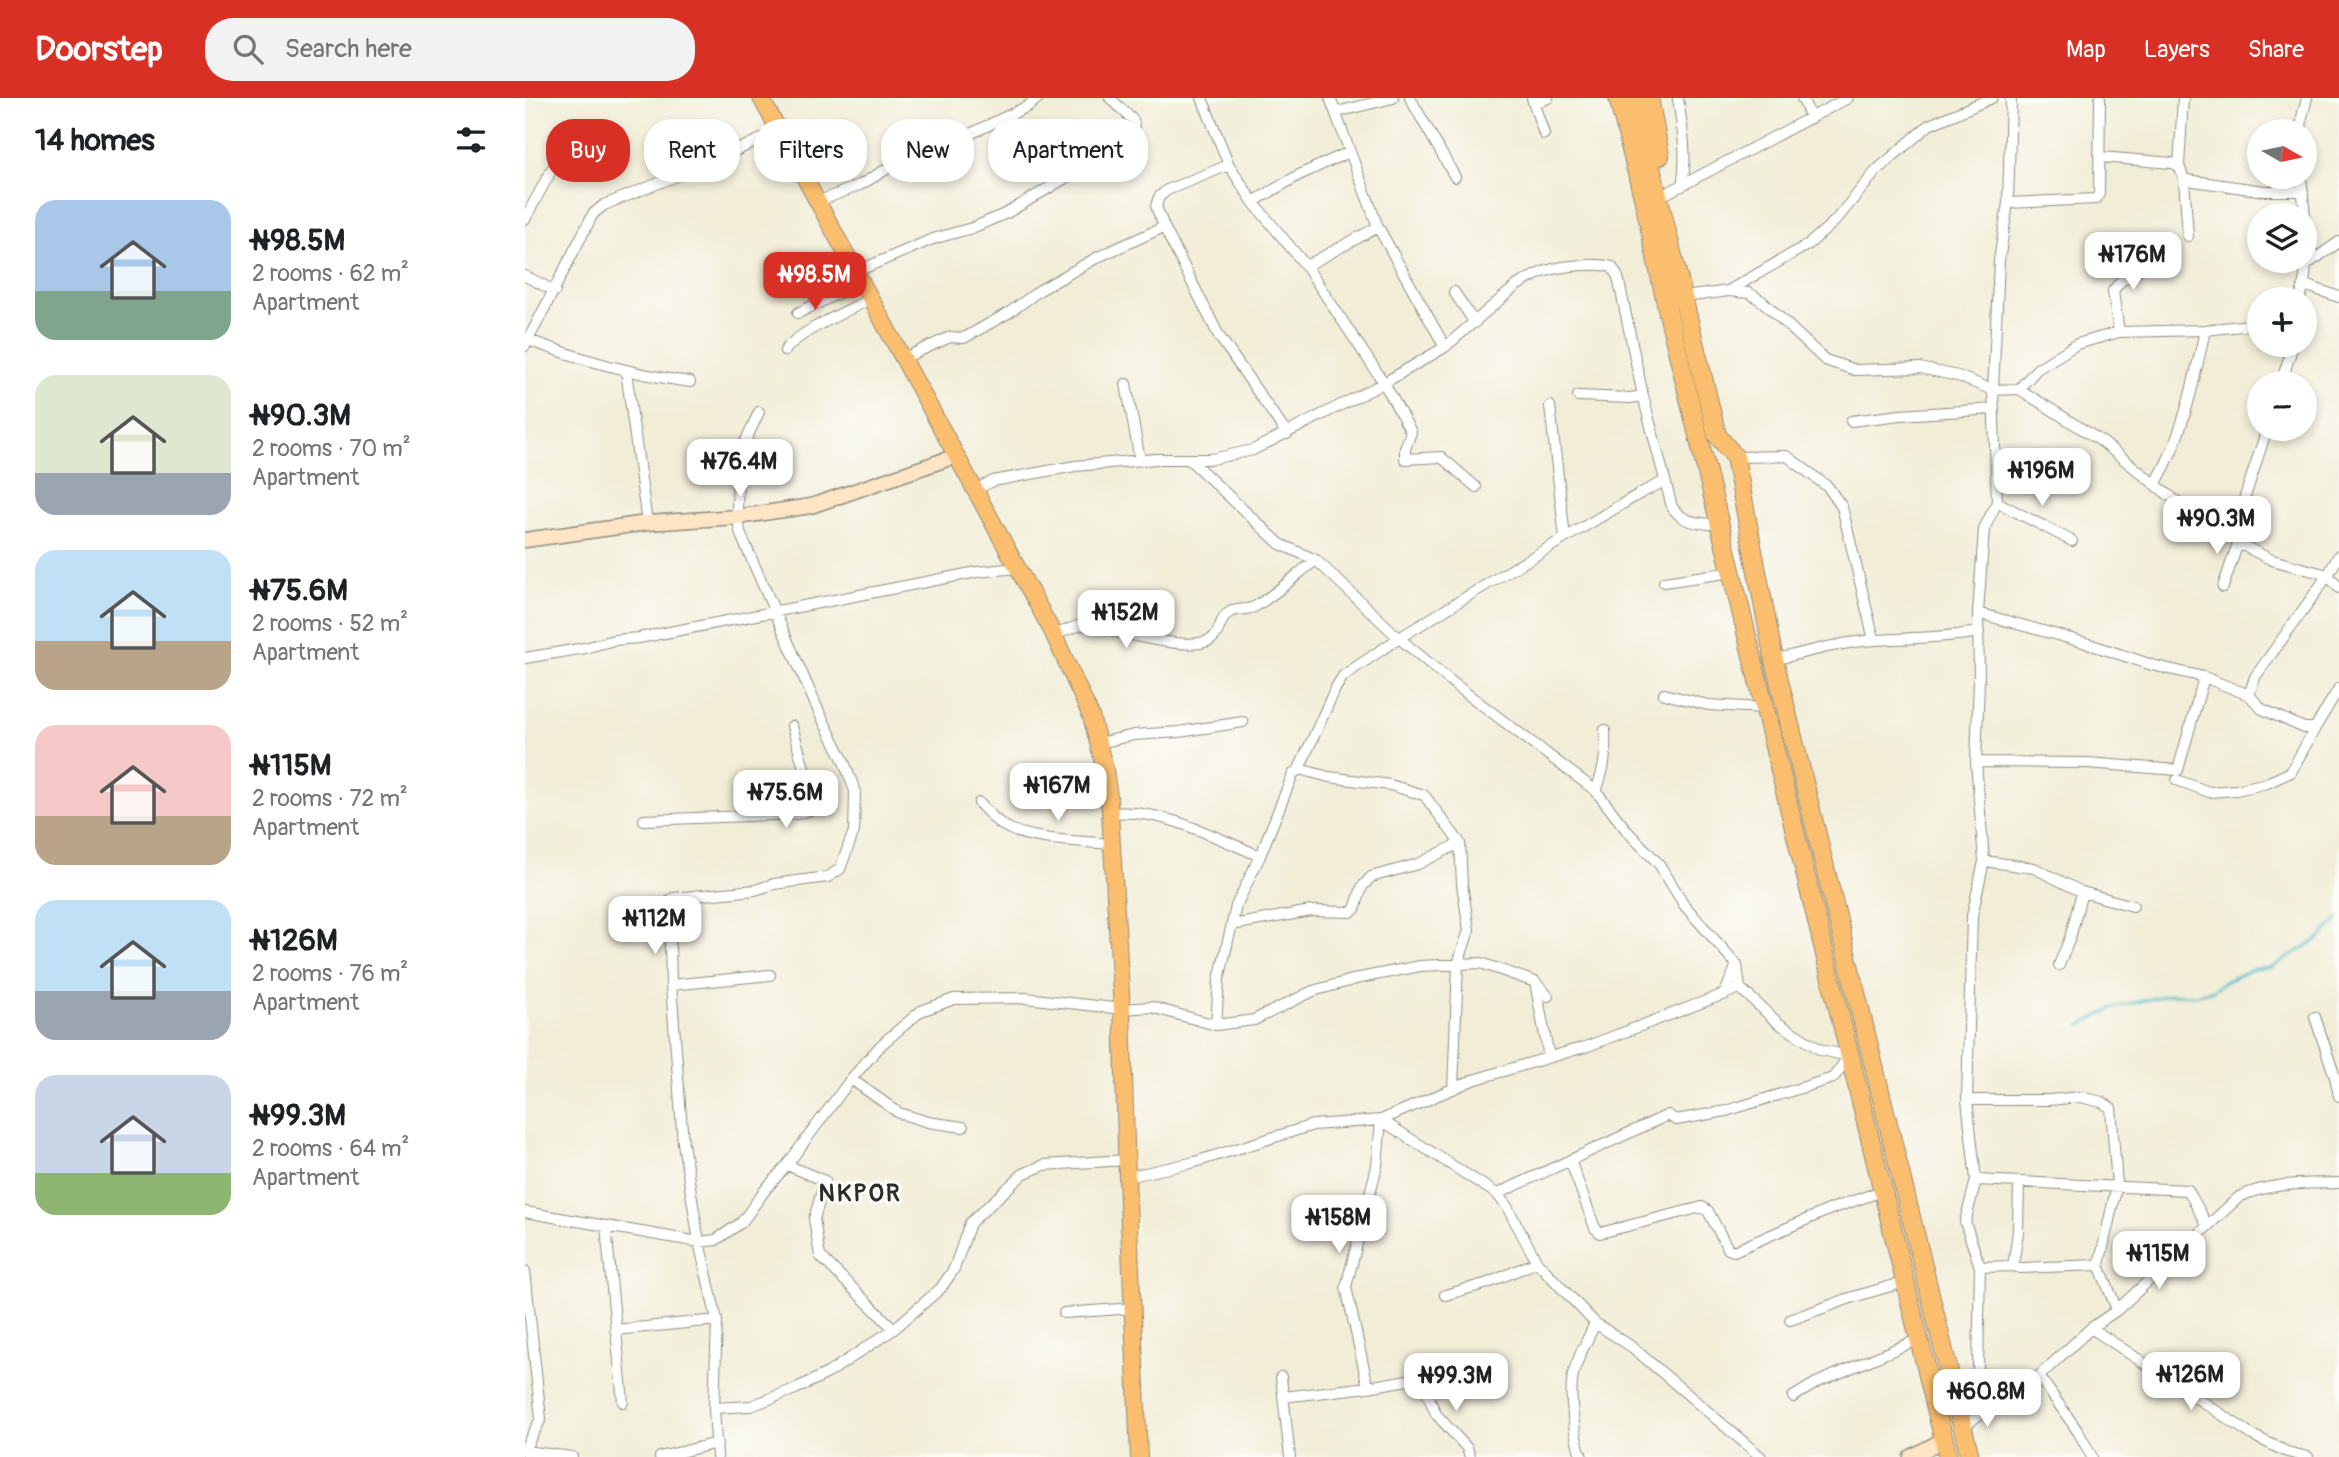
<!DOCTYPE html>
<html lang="en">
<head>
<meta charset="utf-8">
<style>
  :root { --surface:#fff; --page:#f2f2f2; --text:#202124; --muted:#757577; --accent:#d93025 }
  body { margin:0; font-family:Pangolin,sans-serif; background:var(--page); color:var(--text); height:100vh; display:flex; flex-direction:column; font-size:26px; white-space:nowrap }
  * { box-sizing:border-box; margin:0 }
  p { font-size:23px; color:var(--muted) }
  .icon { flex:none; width:38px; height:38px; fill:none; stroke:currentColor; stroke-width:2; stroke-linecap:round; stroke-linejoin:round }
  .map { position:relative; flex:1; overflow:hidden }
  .sheet { display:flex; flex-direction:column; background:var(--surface); width:525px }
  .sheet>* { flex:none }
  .top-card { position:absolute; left:21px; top:21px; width:665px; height:63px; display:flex; gap:14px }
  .needle { width:46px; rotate:99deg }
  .buttons { position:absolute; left:1722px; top:21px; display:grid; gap:14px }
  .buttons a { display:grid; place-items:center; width:70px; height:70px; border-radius:50%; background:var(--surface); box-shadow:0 4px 10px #0003; font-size:35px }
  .price { position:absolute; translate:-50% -60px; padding:0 16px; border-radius:14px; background:#fff; color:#222; font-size:23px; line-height:46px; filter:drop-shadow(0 2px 4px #0008) }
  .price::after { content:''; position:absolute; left:50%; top:42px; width:21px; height:16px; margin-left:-10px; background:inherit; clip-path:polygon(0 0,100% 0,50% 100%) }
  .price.current { background:var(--accent); color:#fff }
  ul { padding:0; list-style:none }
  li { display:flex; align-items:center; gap:21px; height:175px; padding:0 35px }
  li span { display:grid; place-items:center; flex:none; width:196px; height:140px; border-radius:21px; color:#555 }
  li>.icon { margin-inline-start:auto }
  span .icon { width:84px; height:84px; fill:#fffc; stroke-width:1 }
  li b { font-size:30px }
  h2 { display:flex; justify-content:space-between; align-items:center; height:84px; padding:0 35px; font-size:30px }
  .pill { padding:0 24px; border-radius:28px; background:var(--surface); box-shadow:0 4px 10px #0003; font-size:24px; line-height:63px }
  .pill.current { background:var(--accent); color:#fff }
  header { display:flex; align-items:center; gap:42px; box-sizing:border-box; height:98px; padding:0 35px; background:var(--accent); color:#fff }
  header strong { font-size:33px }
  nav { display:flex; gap:38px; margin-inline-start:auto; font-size:24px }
  .search { width:490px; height:63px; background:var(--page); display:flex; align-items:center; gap:18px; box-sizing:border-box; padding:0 24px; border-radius:28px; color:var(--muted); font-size:26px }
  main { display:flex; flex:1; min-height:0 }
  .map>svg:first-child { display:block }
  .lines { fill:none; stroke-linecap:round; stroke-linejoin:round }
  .stream { stroke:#4cb8c8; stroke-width:2.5 }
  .street-casing { stroke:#8e8c81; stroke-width:12 }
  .secondary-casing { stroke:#8e8c81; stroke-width:17 }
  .primary-casing { stroke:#8e8c81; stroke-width:18 }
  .highway-casing { stroke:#8e8c81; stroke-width:20 }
  .street { stroke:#fff; stroke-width:10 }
  .secondary { stroke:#fde5c5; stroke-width:14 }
  .primary { stroke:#fbbe6e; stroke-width:16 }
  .highway { stroke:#fbbe6e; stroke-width:18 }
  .labels { text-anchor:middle; stroke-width:6; stroke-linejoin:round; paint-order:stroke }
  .district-label { font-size:24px; font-weight:bold; letter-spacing:2px; fill:#2b2b2b; stroke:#fdfcf7 }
</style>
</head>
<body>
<header>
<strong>Doorstep</strong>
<div class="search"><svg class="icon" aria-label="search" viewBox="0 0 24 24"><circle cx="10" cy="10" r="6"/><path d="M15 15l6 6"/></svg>Search here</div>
<nav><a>Map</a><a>Layers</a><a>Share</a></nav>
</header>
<main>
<section class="sheet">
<h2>14 homes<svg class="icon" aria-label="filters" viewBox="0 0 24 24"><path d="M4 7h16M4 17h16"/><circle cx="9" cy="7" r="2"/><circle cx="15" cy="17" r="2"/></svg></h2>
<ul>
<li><span style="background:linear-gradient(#a9c7e8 65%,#7fa58c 0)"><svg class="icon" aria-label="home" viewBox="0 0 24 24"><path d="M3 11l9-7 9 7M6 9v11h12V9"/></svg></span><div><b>₦98.5M</b><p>2 rooms · 62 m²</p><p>Apartment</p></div></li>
<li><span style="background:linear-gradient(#dfe7d0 70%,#9aa5b1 0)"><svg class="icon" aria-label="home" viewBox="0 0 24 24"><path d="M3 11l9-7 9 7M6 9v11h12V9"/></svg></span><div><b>₦90.3M</b><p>2 rooms · 70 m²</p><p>Apartment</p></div></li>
<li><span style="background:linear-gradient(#bfe0f5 65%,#b9a48a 0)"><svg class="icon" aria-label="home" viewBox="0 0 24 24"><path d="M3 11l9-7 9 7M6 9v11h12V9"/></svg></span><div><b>₦75.6M</b><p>2 rooms · 52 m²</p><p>Apartment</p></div></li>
<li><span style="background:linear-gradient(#f6c9c9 65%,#b9a48a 0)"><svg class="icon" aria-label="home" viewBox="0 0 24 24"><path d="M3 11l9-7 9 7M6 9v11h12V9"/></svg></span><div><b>₦115M</b><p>2 rooms · 72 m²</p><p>Apartment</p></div></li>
<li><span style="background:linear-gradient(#bfe0f5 65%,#9aa5b1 0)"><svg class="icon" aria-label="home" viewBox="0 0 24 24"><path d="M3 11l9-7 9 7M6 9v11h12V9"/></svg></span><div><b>₦126M</b><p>2 rooms · 76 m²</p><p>Apartment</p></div></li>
<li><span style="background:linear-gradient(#c9d6e8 70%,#8fb573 0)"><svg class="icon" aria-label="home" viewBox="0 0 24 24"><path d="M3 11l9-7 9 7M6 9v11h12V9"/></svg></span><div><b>₦99.3M</b><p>2 rooms · 64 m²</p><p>Apartment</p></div></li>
</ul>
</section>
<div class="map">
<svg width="1814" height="1359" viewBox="0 0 1814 1359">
  <rect width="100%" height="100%" fill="#fdfcf7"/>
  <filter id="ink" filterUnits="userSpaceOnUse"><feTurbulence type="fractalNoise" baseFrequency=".0143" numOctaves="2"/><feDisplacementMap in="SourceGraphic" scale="14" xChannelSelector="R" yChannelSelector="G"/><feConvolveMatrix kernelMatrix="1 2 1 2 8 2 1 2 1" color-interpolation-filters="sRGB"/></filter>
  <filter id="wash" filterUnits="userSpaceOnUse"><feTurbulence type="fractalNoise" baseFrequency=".00686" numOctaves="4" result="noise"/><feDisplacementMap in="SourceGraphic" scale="28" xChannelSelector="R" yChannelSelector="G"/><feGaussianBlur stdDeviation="1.57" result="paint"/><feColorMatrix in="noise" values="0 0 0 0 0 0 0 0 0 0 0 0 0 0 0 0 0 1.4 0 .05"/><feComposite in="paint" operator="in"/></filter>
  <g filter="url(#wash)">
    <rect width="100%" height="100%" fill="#f1edd7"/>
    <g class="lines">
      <!-- stream -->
      <path class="stream" d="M1555,928L1588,910L1646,896L1669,897L1686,893L1701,883L1728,871L1746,870L1795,840L1814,820"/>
    </g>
  </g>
  <g filter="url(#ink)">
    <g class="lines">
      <!-- street casing -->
      <g class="street-casing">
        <path id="street" d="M677,0L704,67L728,104L781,168L859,285L886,334L880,351V361L916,359L951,389
          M805,0L853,129L920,249
          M885,0L930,79
          M1007,0L1019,36
          M1153,0C1157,30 1163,58 1157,88
          M1277,0L1286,20
          M1008,5L1023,0
          M812,14L868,0
          M1776,33L1777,19L1782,0
          M1576,59L1647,65L1654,68L1659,81L1662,82L1739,93H1778
          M704,67L642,92L634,99L631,108L639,129L694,238L762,336
          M1654,68L1658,0
          M1659,81L1663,138
          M1142,95L1323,0
          M292,104L335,87L382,59L441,38L503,8L513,0
          M728,104L774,77L824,54
          M1483,105L1571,101L1574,96L1575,0
          M0,121L27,71
          M1781,167L1814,144
          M781,168L853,129
          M330,174L408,141L447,130L482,115L562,67L609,27L608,22L585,0
          M0,178L30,193
          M1780,187L1814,199
          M1203,193L1224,195L1237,203L1300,262L1330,272L1395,270L1433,278L1468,292L1494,291L1576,343L1656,407L1716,436L1715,446L1747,462L1803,477L1814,490
          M929,194L950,225
          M1160,199L1203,193L1284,146L1310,123L1352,72L1404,27L1467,0
          M1775,201C1787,162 1780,119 1776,79
          M273,215L336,184
          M1594,234L1588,193L1595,184L1632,158
          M3,242C58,262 107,276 165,284
          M0,248L68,116L79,107L189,63L253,33
          M260,253C269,236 326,211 345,201
          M377,261L425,239L439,240L485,214L515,192L573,159L639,129
          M101,273L122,425
          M1756,285L1768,247
          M601,286L615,362
          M1494,291L1512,271L1552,246L1594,234L1680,232L1734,226
          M1053,298L1105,300L1118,298
          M1025,308L1040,440
          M1326,323L1375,317L1469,311
          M1210,359L1262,358L1303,389L1317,409L1349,542
          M665,362L755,446L791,462L874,540L928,585L1071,693L1102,733L1134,766L1160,808L1212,867L1215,890L1253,925L1296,952L1324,958L1308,980L1201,1013L1151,1022L1143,1017L972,1096
          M1631,385C1658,339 1669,283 1680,232
          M450,392L468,383L550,368L631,361H687L728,352L859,285L920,249L991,188C1001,182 1011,176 1021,173C1036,168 1072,164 1087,169L1093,179L1118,298L1147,409C1160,427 1174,424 1195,427
          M1472,404L1547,443
          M1139,484L1207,474
          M1698,489L1716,436L1717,408L1742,331
          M1453,515L1561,545L1627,567L1679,579L1724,597L1737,611L1779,630H1790L1814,590
          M529,537L552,528L561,527C592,532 655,553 683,543C697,537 693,520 705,514C713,510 723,513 731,508C752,495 771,477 791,462
          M0,560L60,550L89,542L114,540L452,474L492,470
          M1249,562C1281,554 1316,544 1351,542C1385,540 1420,540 1454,534
          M1139,596L1183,607L1240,610
          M1724,597L1730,579L1803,477L1814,457
          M574,645L609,637L654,634L718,624
          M1451,664L1562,665L1653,672L1679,579
          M774,671L804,679L865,687L899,697L935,745L937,786L944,832L933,866L928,991
          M1652,682L1684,694L1711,692L1742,685L1766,674L1790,630
          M1071,693C1080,669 1081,658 1080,632
          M454,705C463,714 471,725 483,730C507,743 558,743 586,746
          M586,715C637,710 689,739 735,758
          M119,722L272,716L285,712L289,705L267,628
          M1459,763L1509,770L1557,794L1608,808
          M707,827L786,813L826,814L830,811L837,789L846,779L893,766L935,745
          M1534,867L1545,840L1557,794
          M1010,884L1024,959
          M146,887L245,877
          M1199,897L1211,869
          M1790,919L1810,979L1814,998
          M691,927L694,882L711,808L735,758L768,676L774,671L810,591L818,578L874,540L979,476L1116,395L1140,383
          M326,981L374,1015L403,1024L438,1029
          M1442,1002H1524L1555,999L1577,1004L1586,1010L1592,1087L1574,1167L1592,1212
          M856,1022L972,1096L981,1107L1012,1164L1070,1225L1107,1249L1236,1359
          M1045,1062L1070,1130L1075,1135L1177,1109L1183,1113L1203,1151L1209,1153L1306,1111L1357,1093
          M262,1067L300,1083L289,1121L295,1158L369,1231
          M602,1079L670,1064L788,1027L856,1022L948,982L1063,948L1215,890
          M1451,1082L1663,1092L1682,1127
          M0,1114L174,1144L191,1142L217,1124L240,1092L262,1067L326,981L357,946L396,913L429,901L501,900L597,911L626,909L691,927L729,922L788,893L835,880L895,868L956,865L1010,884L1023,898
          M81,1129L98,1304
          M1488,1168L1493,1134L1494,1084
          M1455,1169L1488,1168L1495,1170L1574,1167
          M0,1173L16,1321L0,1350
          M920,1197L963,1185L1012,1164
          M539,1215L609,1210
          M1265,1222L1328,1199L1380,1184
          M1566,1230L1729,1338L1762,1354L1783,1359
          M90,1232L192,1222
          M895,1278L911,1316L942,1350L945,1359
          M1514,1278L1554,1335L1567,1359
          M756,1279L765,1359
          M843,1289L821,1189L852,1068L856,1022
          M758,1299L843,1289L905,1278
          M1268,1299L1291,1285L1394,1241
          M1459,1309L1453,1270L1455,1169L1440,1124L1451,1082L1442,1002L1447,818L1459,763L1451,664L1454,583L1453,515L1459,431L1472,404L1468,292L1474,163L1483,105L1486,0
          M189,1310L226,1308L270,1291L303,1275L369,1231L416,1190L429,1171L445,1125L498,1076L519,1067L602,1062
          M1438,1329L1455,1316L1459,1309L1514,1278L1566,1230L1592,1212L1714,1099C1746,1084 1779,1086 1814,1085
          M0,1353L47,1359
          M135,1359L192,1345
          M192,1359L189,1310L192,1222L174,1144L158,1045L146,887L144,804L148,800L230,792L249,786L303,779L315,771L329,733L330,693L318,661L294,614L216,437L212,419L213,359L234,314
          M1057,1359C1049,1341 1044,1296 1048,1277C1052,1259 1063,1242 1070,1225"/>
      </g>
      <!-- secondary casing -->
      <g class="secondary-casing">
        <path id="secondary" d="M0,442L122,425L212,419L286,408L431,358
          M1386,1359L1418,1342"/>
      </g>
      <!-- primary casing -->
      <g class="primary-casing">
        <path id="primary" d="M236,0L527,533L566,618L580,672L584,699L597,911L602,1079L614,1359"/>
      </g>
      <!-- highway casing -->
      <g class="highway-casing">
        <path id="highway" d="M1093,0L1119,103L1143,215L1423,1359
          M1109,0L1192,337L1210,359L1249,562L1445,1359
          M1124,0L1135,58"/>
      </g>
      <!-- street -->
      <use href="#street" class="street"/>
      <!-- secondary -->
      <use href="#secondary" class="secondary"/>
      <!-- primary -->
      <use href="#primary" class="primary"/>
      <!-- highway -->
      <use href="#highway" class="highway"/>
    </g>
  </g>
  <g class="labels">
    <!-- district labels -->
    <g class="district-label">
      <text x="335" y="1103">NKPOR</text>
    </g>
  </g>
</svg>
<div class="buttons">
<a><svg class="needle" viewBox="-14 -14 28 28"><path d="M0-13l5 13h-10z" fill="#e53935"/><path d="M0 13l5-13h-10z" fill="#757577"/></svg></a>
<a><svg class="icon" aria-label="layers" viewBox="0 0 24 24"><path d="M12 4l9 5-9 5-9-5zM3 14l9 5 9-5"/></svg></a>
<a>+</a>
<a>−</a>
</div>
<b class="price" style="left:1608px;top:194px">₦176M</b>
<b class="price current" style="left:290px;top:214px">₦98.5M</b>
<b class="price" style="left:215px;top:401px">₦76.4M</b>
<b class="price" style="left:1517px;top:410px">₦196M</b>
<b class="price" style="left:1692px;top:458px">₦90.3M</b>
<b class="price" style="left:601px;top:552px">₦152M</b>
<b class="price" style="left:533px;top:725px">₦167M</b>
<b class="price" style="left:261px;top:732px">₦75.6M</b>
<b class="price" style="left:130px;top:858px">₦112M</b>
<b class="price" style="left:814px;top:1157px">₦158M</b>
<b class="price" style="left:1634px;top:1193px">₦115M</b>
<b class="price" style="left:1666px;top:1314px">₦126M</b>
<b class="price" style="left:931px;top:1315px">₦99.3M</b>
<b class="price" style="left:1462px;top:1331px">₦60.8M</b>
<div class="top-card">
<a class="pill current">Buy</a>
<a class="pill">Rent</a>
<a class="pill">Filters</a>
<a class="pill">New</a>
<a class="pill">Apartment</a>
</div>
</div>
</main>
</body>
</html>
